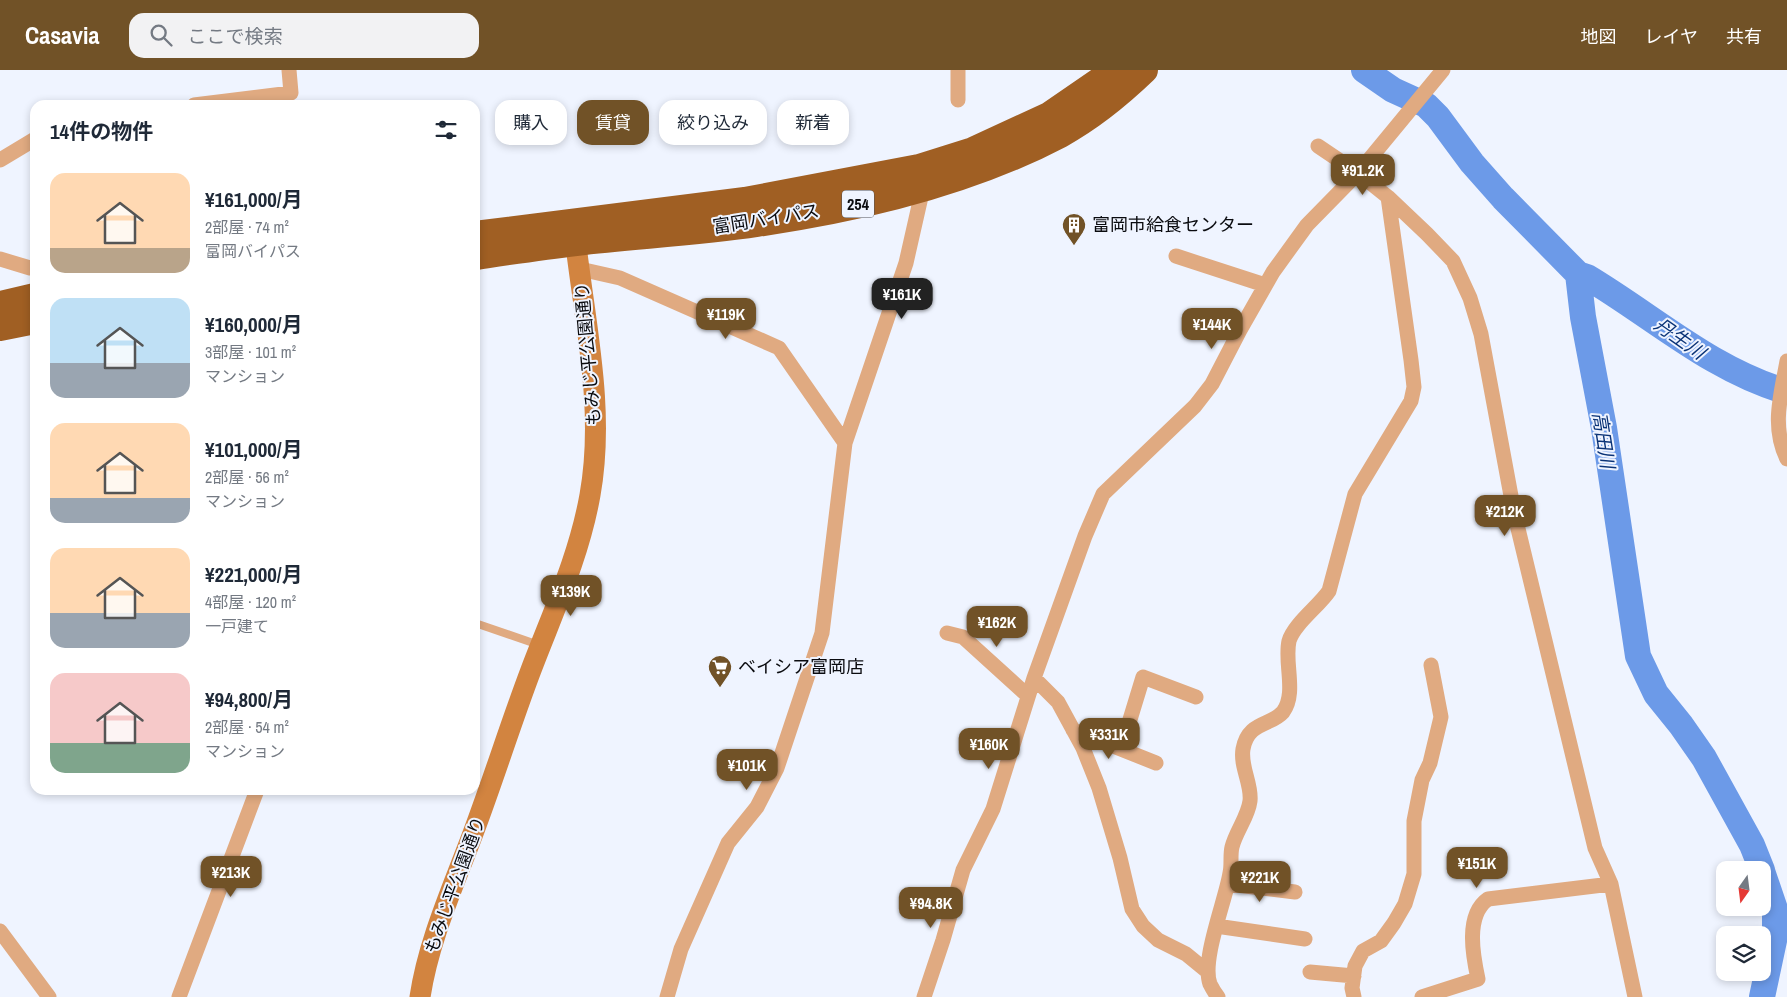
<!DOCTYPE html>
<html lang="ja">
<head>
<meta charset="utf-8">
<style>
  :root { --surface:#fff; --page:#f2f2f3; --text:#1f2937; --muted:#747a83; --accent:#715227 }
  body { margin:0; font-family:"Archivo Narrow","Noto Sans JP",sans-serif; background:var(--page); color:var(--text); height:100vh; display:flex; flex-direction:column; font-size:19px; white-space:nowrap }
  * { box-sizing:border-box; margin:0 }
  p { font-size:16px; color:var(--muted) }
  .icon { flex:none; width:28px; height:28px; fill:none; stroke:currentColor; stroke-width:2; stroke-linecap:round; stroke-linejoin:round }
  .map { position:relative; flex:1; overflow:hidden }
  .details { position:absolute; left:30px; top:30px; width:450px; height:695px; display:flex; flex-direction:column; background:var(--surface); border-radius:15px; box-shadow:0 2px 8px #0003 }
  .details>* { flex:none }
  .hud { position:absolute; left:495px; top:30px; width:475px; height:45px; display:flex; gap:10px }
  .needle { width:32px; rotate:194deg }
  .tools { position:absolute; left:1716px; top:791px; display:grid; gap:10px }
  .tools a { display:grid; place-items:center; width:55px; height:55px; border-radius:10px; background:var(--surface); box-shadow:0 2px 8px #0003; font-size:25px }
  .price { position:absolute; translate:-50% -42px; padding:0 11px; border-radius:10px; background:var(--accent); color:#fff; font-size:16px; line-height:32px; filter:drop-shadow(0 1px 2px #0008) }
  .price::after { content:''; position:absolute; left:50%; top:30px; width:15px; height:11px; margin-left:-8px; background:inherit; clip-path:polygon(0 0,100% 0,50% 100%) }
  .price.current { background:#222; color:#fff }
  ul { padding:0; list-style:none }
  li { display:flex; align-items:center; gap:15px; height:125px; padding:0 20px }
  li span { display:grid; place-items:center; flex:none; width:140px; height:100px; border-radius:15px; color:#555 }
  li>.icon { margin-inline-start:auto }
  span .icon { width:60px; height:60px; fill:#fffc; stroke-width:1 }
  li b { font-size:21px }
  h2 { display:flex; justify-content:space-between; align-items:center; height:60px; padding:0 20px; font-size:21px }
  .pill { padding:0 18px; border-radius:15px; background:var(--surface); box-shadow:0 2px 8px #0003; font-size:18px; line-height:45px }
  .pill.current { background:var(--accent); color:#fff }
  header { display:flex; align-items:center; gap:30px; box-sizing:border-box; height:70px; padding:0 25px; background:var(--accent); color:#fff }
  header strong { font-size:24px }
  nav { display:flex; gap:28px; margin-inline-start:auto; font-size:18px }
  .search { width:350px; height:45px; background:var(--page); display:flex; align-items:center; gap:12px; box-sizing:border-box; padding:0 18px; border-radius:15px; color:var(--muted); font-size:19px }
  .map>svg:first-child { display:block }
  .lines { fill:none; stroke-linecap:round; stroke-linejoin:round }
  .river { stroke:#6c9ae8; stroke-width:26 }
  .lane { stroke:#e0aa81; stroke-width:8 }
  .street { stroke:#e0aa81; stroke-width:15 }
  .secondary { stroke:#d28440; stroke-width:21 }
  .highway { stroke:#a05f23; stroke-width:28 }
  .labels { text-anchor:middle; stroke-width:4; stroke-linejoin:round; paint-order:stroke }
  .shield { fill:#eff4ff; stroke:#4f5157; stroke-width:1 }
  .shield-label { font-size:16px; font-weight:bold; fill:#0a0b0f }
  .street-label { font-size:18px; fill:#0a0b0f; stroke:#eff4ff }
  .poi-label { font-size:18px; fill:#0a0b0f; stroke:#eff4ff; text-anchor:start }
  .water-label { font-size:19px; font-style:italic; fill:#0a3377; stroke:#eff4ff }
</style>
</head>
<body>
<header>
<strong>Casavia</strong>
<div class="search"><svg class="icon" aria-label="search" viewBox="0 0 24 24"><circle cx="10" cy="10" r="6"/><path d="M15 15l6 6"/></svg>ここで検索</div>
<nav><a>地図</a><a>レイヤ</a><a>共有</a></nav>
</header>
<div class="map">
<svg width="1787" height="927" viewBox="0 0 1787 927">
  <rect width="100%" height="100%" fill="#eff4ff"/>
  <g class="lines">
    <!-- river -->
    <path class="river" d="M1364,0L1393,20L1426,35L1438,47L1472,93L1503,128L1578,204L1583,247L1604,358L1638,586L1656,624L1681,655L1704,688L1752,775L1762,800
      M1578,204L1587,207C1654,247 1710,299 1787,322
      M1762,927L1775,866V839L1762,801"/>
    <!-- lane -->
    <path class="lane" d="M475,553L539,575"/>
    <!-- street -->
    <path class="street" d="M958,0V30
      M194,35L291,23L289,0
      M1318,76L1358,103L1388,127L1427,164L1453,191L1470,228L1481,264L1514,442L1595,778L1611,814L1635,927
      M0,90L35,69
      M1176,186L1265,215
      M0,189L30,198
      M580,199L620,208L779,278L845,373
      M1787,291C1781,325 1771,356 1787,389
      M947,563L963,567L1028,626
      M1034,608L1058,632L1083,678L1099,718L1120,788L1132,839L1143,856L1158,870L1186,884L1208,902
      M1073,660L1156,693
      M1121,679L1143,607L1196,627
      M1228,814L1295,822
      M1216,856L1305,869
      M0,861L49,927
      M1310,902L1354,906
      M179,927L257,720
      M667,927L681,879L728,773L757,737L777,698L822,563L845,373L906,193L923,118
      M924,927L943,870L963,800L993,739L1034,608L1085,466L1103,424L1195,336L1212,314L1240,260L1273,202L1307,155L1358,103L1443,0
      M1218,927C1215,923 1212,918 1210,914C1201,890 1226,829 1230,803C1232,794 1230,785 1232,777C1236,761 1248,747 1250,731C1252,714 1240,697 1243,679C1248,651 1271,656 1283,642C1297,623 1284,593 1289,571C1294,554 1319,536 1329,521L1355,424L1411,331L1414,317L1411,290L1388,127
      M1354,927L1352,918L1355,896L1363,881L1381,871L1394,853L1405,834L1414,804V751L1422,710L1430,693L1441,647L1431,595
      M1422,927L1478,909C1473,886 1465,845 1488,829L1611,814"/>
    <!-- secondary -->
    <path class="secondary" d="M420,927C428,874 450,824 469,774C491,717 509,658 531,600C553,542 579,487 590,425C606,336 583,246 574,158"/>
    <!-- highway -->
    <path class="highway" d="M475,165L745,131L919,98L973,81L1049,46L1116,0
      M475,186C509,181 542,176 576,172C636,165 697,162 757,153C860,138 967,113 1060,64C1091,47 1119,24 1144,0
      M0,235L35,227
      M0,257L35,250"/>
  </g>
  <!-- icons -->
  <defs>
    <g id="building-pin" transform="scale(1.25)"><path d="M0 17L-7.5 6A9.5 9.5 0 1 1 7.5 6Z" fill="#715227" stroke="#eff4ff"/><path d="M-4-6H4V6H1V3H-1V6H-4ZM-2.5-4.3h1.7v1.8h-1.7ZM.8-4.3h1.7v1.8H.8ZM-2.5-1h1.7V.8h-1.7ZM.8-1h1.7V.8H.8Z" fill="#fff"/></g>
    <g id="supermarket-pin" transform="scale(1.25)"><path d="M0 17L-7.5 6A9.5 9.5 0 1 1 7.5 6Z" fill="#715227" stroke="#eff4ff"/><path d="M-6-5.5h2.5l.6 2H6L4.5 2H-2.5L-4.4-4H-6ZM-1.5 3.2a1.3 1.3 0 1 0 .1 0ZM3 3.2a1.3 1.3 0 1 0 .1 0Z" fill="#fff"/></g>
  </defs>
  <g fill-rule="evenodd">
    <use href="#building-pin" x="1074" y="155"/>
    <use href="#supermarket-pin" x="720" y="597"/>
  </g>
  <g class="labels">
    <!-- shield labels -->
    <rect class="shield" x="842" y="120.5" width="32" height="27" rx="4"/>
    <g class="shield-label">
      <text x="858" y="140">254</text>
    </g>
    <!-- street labels -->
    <g class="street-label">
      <text transform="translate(766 149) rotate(-9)" y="6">富岡バイパス</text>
      <text transform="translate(588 284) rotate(-95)" y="6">もみじ平公園通り</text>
      <text transform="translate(455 815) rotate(-70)" y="6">もみじ平公園通り</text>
    </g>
    <!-- poi labels -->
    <g class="poi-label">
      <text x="1092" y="161">富岡市給食センター</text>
      <text x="738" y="603">ベイシア富岡店</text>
    </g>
    <!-- water labels -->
    <g class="water-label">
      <text transform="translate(1680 268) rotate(35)" y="7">丹生川</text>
      <text transform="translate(1604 370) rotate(81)" y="7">高田川</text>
    </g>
  </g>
</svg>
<div class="tools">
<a><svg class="needle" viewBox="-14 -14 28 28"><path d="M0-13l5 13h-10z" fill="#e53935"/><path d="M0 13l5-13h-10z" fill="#747a83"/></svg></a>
<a><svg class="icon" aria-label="layers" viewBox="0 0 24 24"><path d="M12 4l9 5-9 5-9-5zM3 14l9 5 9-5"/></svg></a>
</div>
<b class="price" style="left:1363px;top:126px">¥91.2K</b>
<b class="price current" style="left:902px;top:250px">¥161K</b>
<b class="price" style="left:726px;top:270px">¥119K</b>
<b class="price" style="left:1212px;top:280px">¥144K</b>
<b class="price" style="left:1505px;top:467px">¥212K</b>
<b class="price" style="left:571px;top:547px">¥139K</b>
<b class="price" style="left:997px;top:578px">¥162K</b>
<b class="price" style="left:1109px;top:690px">¥331K</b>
<b class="price" style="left:989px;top:700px">¥160K</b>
<b class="price" style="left:747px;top:721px">¥101K</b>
<b class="price" style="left:1477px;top:819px">¥151K</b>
<b class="price" style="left:231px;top:828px">¥213K</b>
<b class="price" style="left:1260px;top:833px">¥221K</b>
<b class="price" style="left:931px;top:859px">¥94.8K</b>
<div class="hud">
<a class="pill">購入</a>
<a class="pill current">賃貸</a>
<a class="pill">絞り込み</a>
<a class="pill">新着</a>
</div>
<section class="details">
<h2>14件の物件<svg class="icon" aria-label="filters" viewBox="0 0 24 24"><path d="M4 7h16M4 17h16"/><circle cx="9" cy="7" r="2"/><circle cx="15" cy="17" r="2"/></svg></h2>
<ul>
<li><span style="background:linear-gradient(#ffd9b3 75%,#b9a48a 0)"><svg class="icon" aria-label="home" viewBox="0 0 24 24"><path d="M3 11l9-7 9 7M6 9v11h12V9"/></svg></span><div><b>¥161,000/月</b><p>2部屋 · 74 m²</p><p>富岡バイパス</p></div></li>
<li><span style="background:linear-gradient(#bfe0f5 65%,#9aa5b1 0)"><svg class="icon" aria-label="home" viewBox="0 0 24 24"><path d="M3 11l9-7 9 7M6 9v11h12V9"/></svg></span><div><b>¥160,000/月</b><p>3部屋 · 101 m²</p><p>マンション</p></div></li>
<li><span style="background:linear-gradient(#ffd9b3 75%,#9aa5b1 0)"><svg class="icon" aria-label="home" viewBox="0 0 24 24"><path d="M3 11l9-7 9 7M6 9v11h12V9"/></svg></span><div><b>¥101,000/月</b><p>2部屋 · 56 m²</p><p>マンション</p></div></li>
<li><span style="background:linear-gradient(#ffd9b3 65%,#9aa5b1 0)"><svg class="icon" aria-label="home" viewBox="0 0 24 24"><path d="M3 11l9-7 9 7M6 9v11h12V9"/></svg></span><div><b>¥221,000/月</b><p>4部屋 · 120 m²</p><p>一戸建て</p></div></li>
<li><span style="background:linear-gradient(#f6c9c9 70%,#7fa58c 0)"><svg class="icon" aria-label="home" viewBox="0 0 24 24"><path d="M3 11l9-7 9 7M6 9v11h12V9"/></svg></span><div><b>¥94,800/月</b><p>2部屋 · 54 m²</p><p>マンション</p></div></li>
</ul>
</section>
</div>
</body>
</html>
